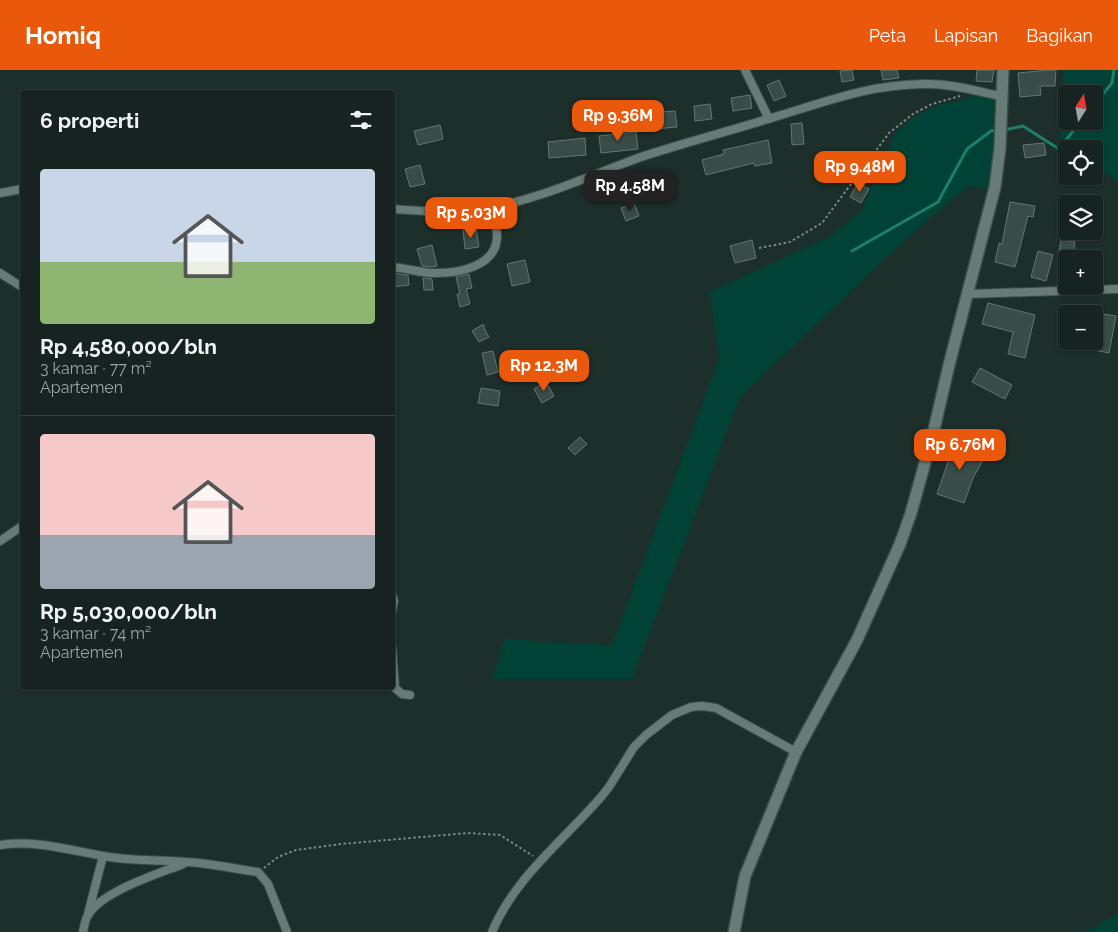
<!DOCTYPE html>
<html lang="id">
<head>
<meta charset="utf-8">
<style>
  :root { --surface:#162320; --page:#232f2d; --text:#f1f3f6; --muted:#9ea4a5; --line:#35403e; --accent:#ea580c }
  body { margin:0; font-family:Raleway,sans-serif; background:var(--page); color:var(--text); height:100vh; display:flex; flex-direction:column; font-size:19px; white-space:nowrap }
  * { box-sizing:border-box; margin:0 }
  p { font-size:16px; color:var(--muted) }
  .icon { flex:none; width:28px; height:28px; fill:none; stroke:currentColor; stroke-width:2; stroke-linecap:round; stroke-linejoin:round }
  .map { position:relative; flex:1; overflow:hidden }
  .drawer { position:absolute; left:20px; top:20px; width:375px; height:600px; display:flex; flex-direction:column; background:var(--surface); border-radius:5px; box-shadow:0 1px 4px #0004,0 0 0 1px var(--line) }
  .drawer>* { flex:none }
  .needle { width:32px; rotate:11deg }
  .buttons { position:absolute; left:1058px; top:15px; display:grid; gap:10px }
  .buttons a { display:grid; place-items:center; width:45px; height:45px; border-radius:5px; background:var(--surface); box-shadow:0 1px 4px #0004,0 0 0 1px var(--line); font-size:25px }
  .price { position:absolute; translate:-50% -42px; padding:0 11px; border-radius:10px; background:var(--accent); color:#fff; font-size:16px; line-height:32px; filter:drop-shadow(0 1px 2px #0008) }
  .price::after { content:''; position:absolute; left:50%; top:30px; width:15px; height:11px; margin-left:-8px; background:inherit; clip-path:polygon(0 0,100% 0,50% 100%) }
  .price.current { background:#222; color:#fff }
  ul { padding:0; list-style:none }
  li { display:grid; align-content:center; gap:10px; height:265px; padding:0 20px }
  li+li { border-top:1px solid var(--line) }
  li span { display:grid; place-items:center; height:155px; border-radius:5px; color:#555 }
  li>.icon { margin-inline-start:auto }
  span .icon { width:90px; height:90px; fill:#fffc; stroke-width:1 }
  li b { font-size:21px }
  h2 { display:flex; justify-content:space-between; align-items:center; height:60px; padding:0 20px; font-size:21px }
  header { display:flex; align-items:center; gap:30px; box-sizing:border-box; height:70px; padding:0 25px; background:var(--accent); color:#fff }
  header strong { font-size:24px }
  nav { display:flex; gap:28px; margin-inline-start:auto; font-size:18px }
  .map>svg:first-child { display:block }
  .green { fill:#004236; fill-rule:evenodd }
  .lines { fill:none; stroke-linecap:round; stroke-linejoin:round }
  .stream { stroke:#1e7e6a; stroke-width:3 }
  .building { fill:#394c47; stroke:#637771 }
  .street-casing { stroke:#3c4c48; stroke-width:10 }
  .secondary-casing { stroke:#3c4c48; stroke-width:14 }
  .path { stroke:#7a8985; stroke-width:2; stroke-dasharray:2.5 2.5; stroke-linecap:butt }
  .street { stroke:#677c76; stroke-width:8 }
  .secondary { stroke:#677c76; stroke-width:11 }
</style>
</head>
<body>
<header>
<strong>Homiq</strong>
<nav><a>Peta</a><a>Lapisan</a><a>Bagikan</a></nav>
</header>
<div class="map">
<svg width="1118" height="862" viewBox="0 0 1118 862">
  <rect width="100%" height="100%" fill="#1d2f2a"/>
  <!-- green -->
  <path class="green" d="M1064,0H1118V20L1116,27L1118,30V111L1094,97V79H1066V83L1059,79ZM1066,24H1094V51H1066Z
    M983,24L1003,27L997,121L968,116L907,168L740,327L632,609H492L505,569L612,575L719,289L710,222L831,166L861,141L895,63L915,46L935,36Z
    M1118,843V862H1086Z"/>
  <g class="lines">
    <!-- stream -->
    <path class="stream" d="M1094,35L1112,13L1114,0
      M1004,60L1023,56L1059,79L1081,51
      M852,181L938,132L967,79L991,61L998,60"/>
  </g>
  <!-- building -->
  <path class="building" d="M852,0L854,10L842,12L840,1Z
    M881,0H897L899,8L883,10Z
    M977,0H994L992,12L976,11Z
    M1048,0H1056L1055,16H1040L1041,25L1020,27L1018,3Z
    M779,10L786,26L774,31L767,15Z
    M750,25L752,38L733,41L731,28Z
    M710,34L712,49L695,51L694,36Z
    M675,41L677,57L633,61L632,44Z
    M802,53L804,74L792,75L791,54Z
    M440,55L443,69L418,75L414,61Z
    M636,62L638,79L601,83L599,66Z
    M585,68L586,85L549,88L548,72Z
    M768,70L772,93L755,96L754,93L706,105L702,90L724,84L723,80Z
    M1044,73L1046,85L1025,88L1023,75Z
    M420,95L425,114L410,117L405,99Z
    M661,108L668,124L655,130L648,113Z
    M858,113L869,119L861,133L850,127Z
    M1010,132L1035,136L1033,147L1028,146L1015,197L995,192L999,173L1002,174Z
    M634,133L639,146L626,151L621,138Z
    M476,158L479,177L465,179L463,160Z
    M752,170L756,188L735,193L730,176Z
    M1061,170L1075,172L1073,184L1059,182Z
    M432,175L437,196L432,197L422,196L417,179Z
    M1038,181L1053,185L1046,211L1031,207Z
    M525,190L530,212L512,216L507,194Z
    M1094,192H1103V204H1094Z
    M392,203L408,205L409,215L392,217Z
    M469,204L472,218L466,219L470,234L460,237L457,224H460L456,207Z
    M423,208L432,209L433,220H424Z
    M988,233L1035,245L1025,288L1008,284L1013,262L982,254Z
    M1097,243L1116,246L1109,283L1089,279L1091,271H1094V257Z
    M482,255H484V258L489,267L479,272L472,261Z
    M493,281L498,302L487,305L482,283Z
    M980,298L1012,315L1005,329L972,312Z
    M546,312L554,326L542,333L534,319Z
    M481,318L500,321L498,336L478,333Z
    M580,367L587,374L575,385L568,378Z
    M954,368L986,385L973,408L964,433L937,424L949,389L944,387Z"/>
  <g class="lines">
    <!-- street casing -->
    <g class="street-casing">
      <path id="street" d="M745,0L769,49
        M0,123L22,119
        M392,139C422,141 454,144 483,139C536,131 591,105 641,87C683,73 726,62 768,49C823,33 865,15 923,14C949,13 976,21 1001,26
        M392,197C405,198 418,202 431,203C455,204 495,198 497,168C498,159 493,147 490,138
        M0,203L22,217
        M968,224L1118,219
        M0,471L22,456
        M392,525L394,531L392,541
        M392,577L395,618L402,624L410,625
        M0,775C40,769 78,783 117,788C140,791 163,790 186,792C210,793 234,799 258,802L268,814L287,862
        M88,844L103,786
        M83,862C84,857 85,851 87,847C99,822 158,804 183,794
        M492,862C515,807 563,771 601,727L609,717L634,677L646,665L672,645L691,637L702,636L716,638L796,682"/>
    </g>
    <!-- secondary casing -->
    <g class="secondary-casing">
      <path id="secondary" d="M734,862L745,806L796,682L857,570L900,474L911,443L933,364L949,295L995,117L1000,78L1003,0"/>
    </g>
    <!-- path -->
    <path class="path" d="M759,178L790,172L822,153L889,63L913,44L932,34L960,26
      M264,798L278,787L296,780L341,774L468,763L500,765L533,786"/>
    <!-- street -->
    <use href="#street" class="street"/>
    <!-- secondary -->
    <use href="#secondary" class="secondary"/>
  </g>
</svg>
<div class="buttons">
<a><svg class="needle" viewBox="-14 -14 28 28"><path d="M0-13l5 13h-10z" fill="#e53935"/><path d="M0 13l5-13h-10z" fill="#9ea4a5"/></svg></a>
<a><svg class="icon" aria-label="locate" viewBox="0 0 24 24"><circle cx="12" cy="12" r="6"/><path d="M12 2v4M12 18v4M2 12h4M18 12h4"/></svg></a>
<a><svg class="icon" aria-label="layers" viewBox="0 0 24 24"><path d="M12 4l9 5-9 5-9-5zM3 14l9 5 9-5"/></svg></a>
<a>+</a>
<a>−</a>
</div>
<b class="price" style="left:618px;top:72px">Rp 9.36M</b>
<b class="price" style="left:860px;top:123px">Rp 9.48M</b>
<b class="price current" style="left:630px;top:142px">Rp 4.58M</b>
<b class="price" style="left:471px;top:169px">Rp 5.03M</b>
<b class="price" style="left:544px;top:322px">Rp 12.3M</b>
<b class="price" style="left:960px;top:401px">Rp 6.76M</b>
<section class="drawer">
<h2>6 properti<svg class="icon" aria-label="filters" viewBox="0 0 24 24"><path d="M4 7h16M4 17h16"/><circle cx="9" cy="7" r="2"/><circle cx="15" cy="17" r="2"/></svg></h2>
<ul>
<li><span style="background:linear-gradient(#c9d6e8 60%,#8fb573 0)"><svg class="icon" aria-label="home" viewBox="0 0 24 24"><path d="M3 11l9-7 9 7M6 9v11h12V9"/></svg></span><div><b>Rp 4,580,000/bln</b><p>3 kamar · 77 m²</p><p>Apartemen</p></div></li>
<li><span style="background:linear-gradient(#f6c9c9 65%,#9aa5b1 0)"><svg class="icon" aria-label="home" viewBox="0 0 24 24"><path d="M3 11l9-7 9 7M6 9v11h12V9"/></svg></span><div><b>Rp 5,030,000/bln</b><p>3 kamar · 74 m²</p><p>Apartemen</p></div></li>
</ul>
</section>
</div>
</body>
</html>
